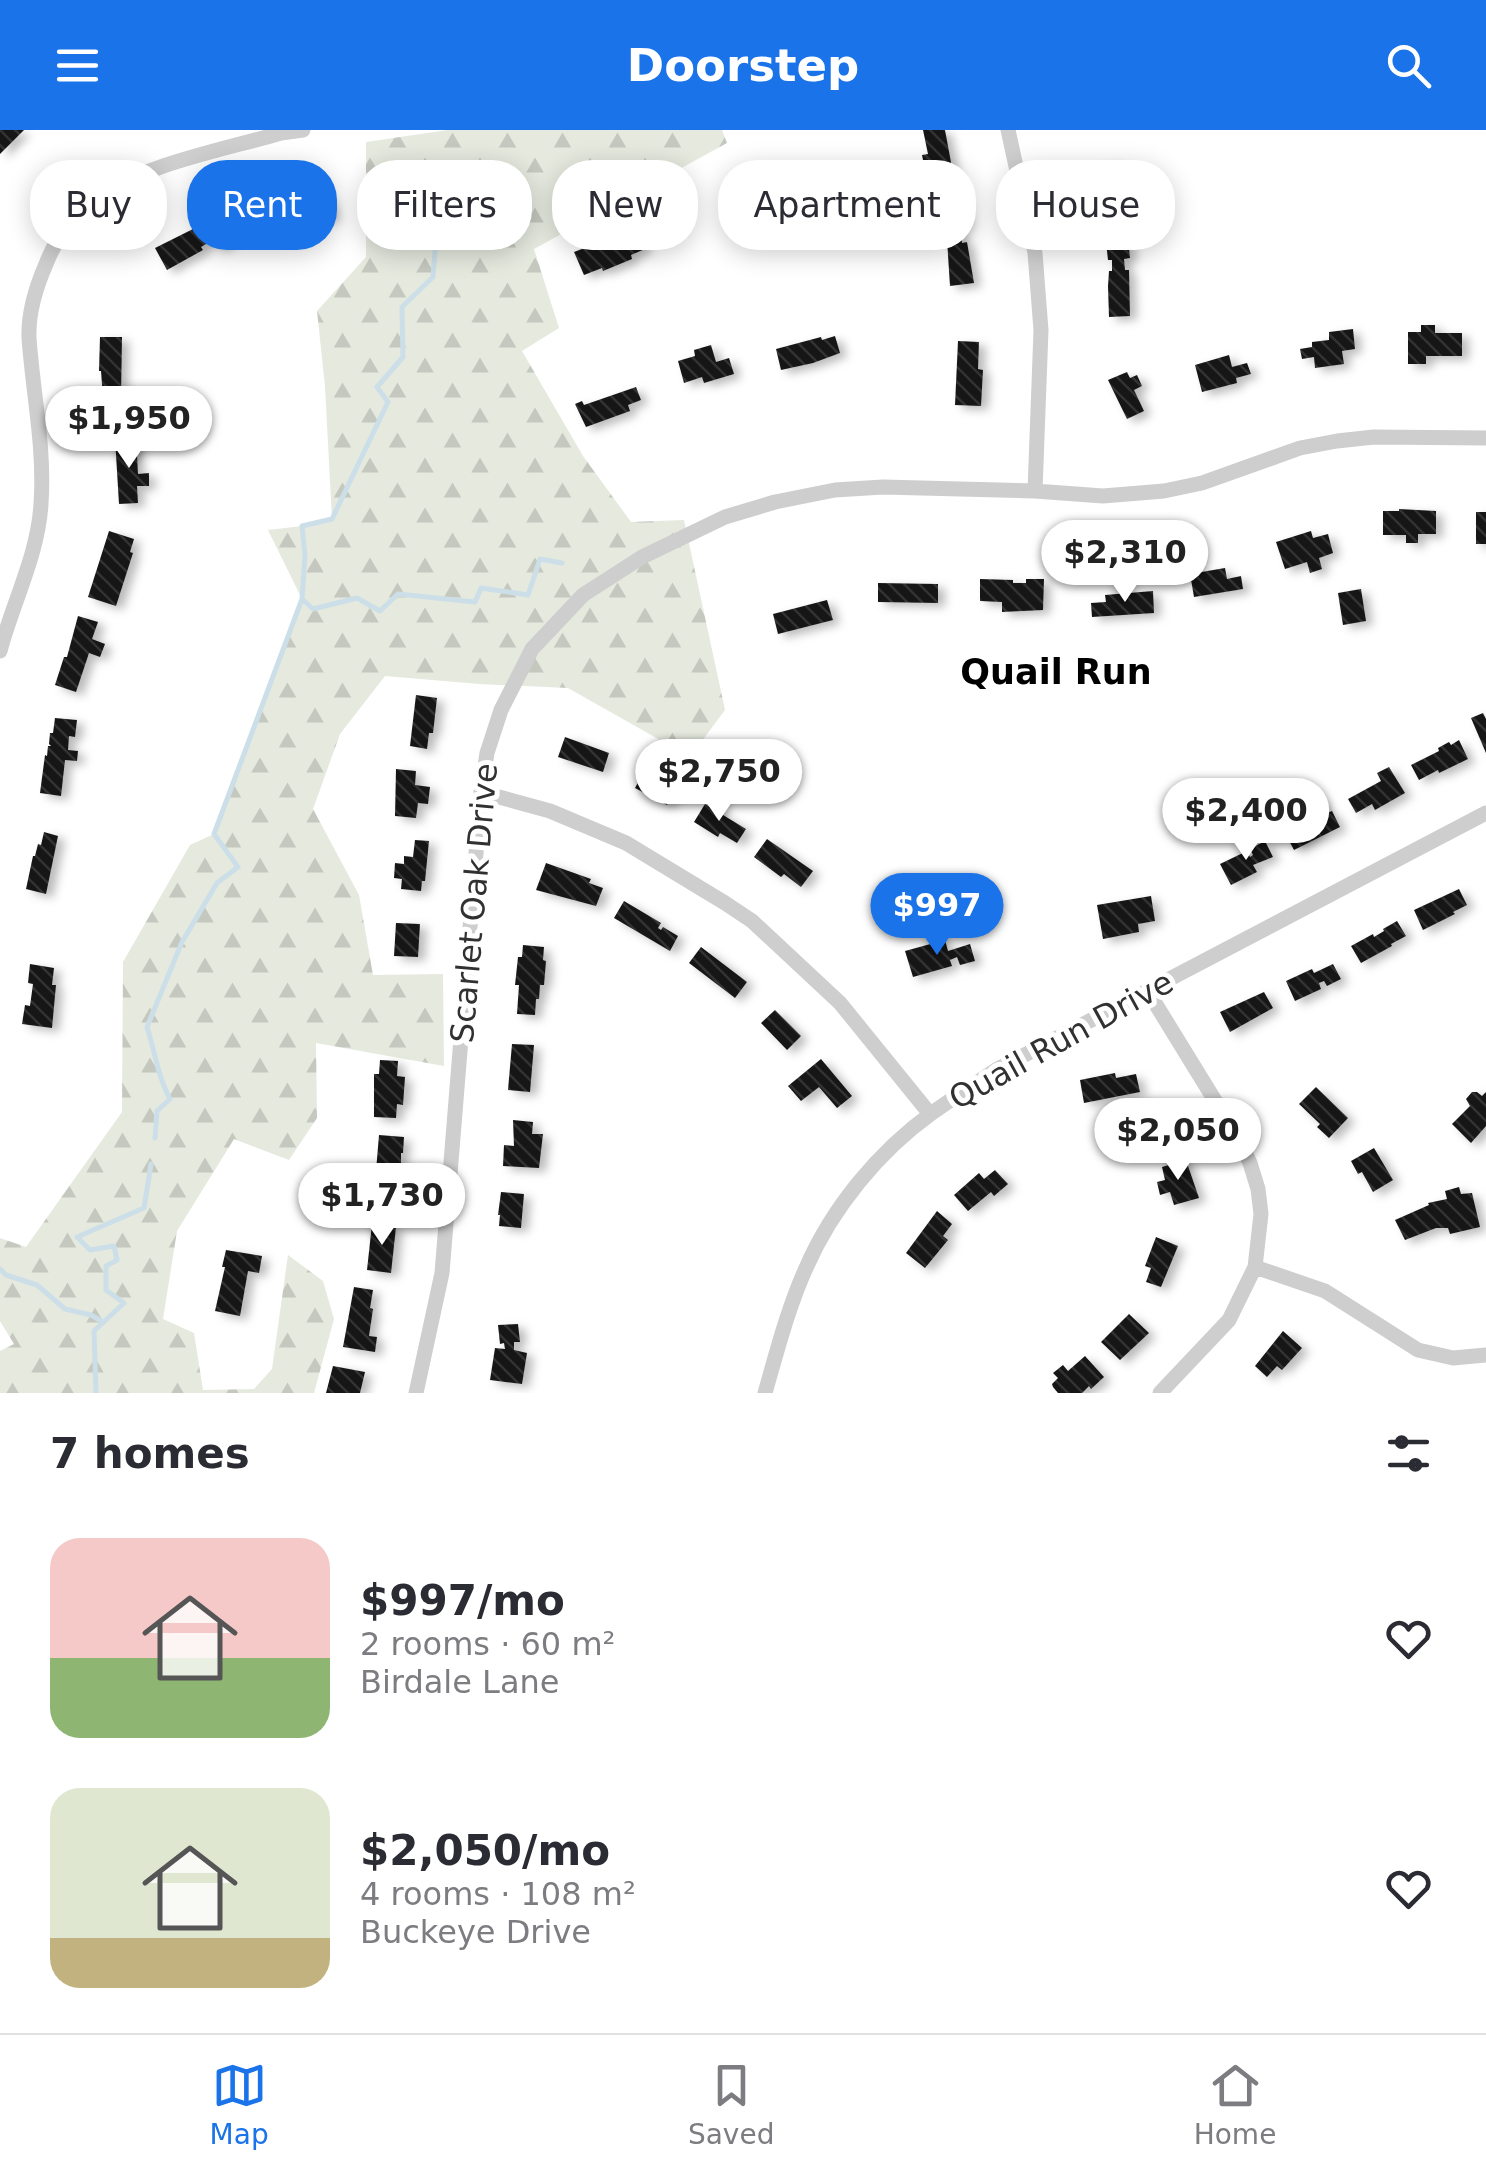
<!DOCTYPE html>
<html lang="en">
<head>
<meta charset="utf-8">
<style>
  :root { --surface:#fff; --page:#f7f7f7; --text:#2b2b33; --muted:#7c7c81; --line:#e1e1e2; --accent:#1a73e8 }
  body { margin:0; font-family:"DejaVu Sans",sans-serif; background:var(--page); color:var(--text); height:100vh; display:flex; flex-direction:column; font-size:38px; white-space:nowrap }
  * { box-sizing:border-box; margin:0 }
  p { font-size:32px; color:var(--muted) }
  .icon { flex:none; width:55px; height:55px; fill:none; stroke:currentColor; stroke-width:2; stroke-linecap:round; stroke-linejoin:round }
  .map { position:relative; height:1263px; overflow:hidden }
  .sheet { display:flex; flex-direction:column; background:var(--surface); flex:1 }
  .sheet>* { flex:none }
  .hud { position:absolute; left:30px; top:30px; width:1428px; height:90px; display:flex; gap:20px }
  .price { position:absolute; translate:-50% -85px; padding:0 22px; border-radius:35px; background:#fff; color:#222; font-size:32px; line-height:65px; filter:drop-shadow(0 2px 5px #0008) }
  .price::after { content:''; position:absolute; left:50%; top:60px; width:30px; height:22px; margin-left:-15px; background:inherit; clip-path:polygon(0 0,100% 0,50% 100%) }
  .price.active { background:var(--accent); color:#fff }
  ul { padding:0; list-style:none }
  li { display:flex; align-items:center; gap:30px; height:250px; padding:0 50px }
  li span { display:grid; place-items:center; flex:none; width:280px; height:200px; border-radius:30px; color:#555 }
  li>.icon { margin-inline-start:auto }
  span .icon { width:120px; height:120px; fill:#fffc; stroke-width:1 }
  li b { font-size:42px }
  h2 { display:flex; justify-content:space-between; align-items:center; height:120px; padding:0 50px; font-size:42px }
  .pill { padding:0 35px; border-radius:40px; background:var(--surface); box-shadow:0 5px 25px #0003; font-size:35px; line-height:90px }
  .pill.active { background:var(--accent); color:#fff }
  header { display:flex; justify-content:space-between; align-items:center; height:130px; padding:0 50px; background:var(--accent); color:#fff; font-size:45px; font-weight:700 }
  .tab-bar { display:flex; justify-content:space-around; align-items:center; height:140px; border-top:2px solid var(--line); background:var(--surface); font-size:28px; color:var(--muted) }
  .tab-bar a { display:grid; justify-items:center; gap:5px }
  .tab-bar .active { color:var(--accent) }
  .map>svg:first-child { display:block }
  .forest { fill:url(#forest-firs) }
  .lines { fill:none; stroke-linecap:round; stroke-linejoin:round }
  .stream { stroke:#ccdfe8; stroke-width:5 }
  .building { fill:url(#building-back-hatch); filter:url(#shadow) }
  .minor { stroke:#cecece; stroke-width:15 }
  .labels { text-anchor:middle; stroke-width:10; stroke-linejoin:round; paint-order:stroke }
  .street-label { font-size:32px; fill:#313131; stroke:#fff }
  .neighbourhood-label { font-size:35px; font-weight:bold; fill:#000; stroke:#fff }
</style>
</head>
<body>
<header><svg class="icon" aria-label="menu" viewBox="0 0 24 24"><path d="M4 6h16M4 12h16M4 18h16"/></svg>Doorstep<svg class="icon" aria-label="search" viewBox="0 0 24 24"><circle cx="10" cy="10" r="6"/><path d="M15 15l6 6"/></svg></header>
<div class="map">
<svg width="1486" height="1263" viewBox="0 0 1486 1263">
  <defs>
    <pattern id="forest-firs" width="22" height="20" patternUnits="userSpaceOnUse" patternTransform="scale(2.5)"><rect width="22" height="20" fill="#e5e9de"/><path d="M5 1l3.5 6h-7zM16 11l3.5 6h-7z" fill="#c5c8bf"/></pattern>
    <pattern id="building-back-hatch" width="6" height="6" patternUnits="userSpaceOnUse" patternTransform="scale(2.5)"><rect width="6" height="6" fill="#181818"/><path d="M-1 5l2 2M0 0l6 6M5-1l2 2" fill="none" stroke="#313131"/></pattern>
    <filter id="shadow"><feDropShadow dx="7" dy="4" stdDeviation="5" flood-color="#0004"/></filter>
  </defs>
  <rect width="100%" height="100%" fill="#fff"/>
  <!-- forest -->
  <path class="forest" d="M448,0H722L727,13L534,119L559,198L522,221L583,326L631,392L684,390L725,580L690,627L568,558L479,554L385,546L340,604L313,679L359,765L373,845L443,844L444,936L316,913L317,988L289,1030L234,1009L177,1101L163,1189L194,1203L203,1260L254,1259L272,1239L288,1125L323,1151L334,1189L314,1263H0V1221L14,1214L0,1191V1108L26,1117L122,982L123,832L190,715L214,704L302,469L268,400L302,396L332,389L325,256L317,181L366,127V12Z"/>
  <g class="lines">
    <!-- stream -->
    <path class="stream" d="M302,469L313,479L357,468L380,481L398,464L475,472L481,458L528,465L540,429L562,433
      M155,1008L157,981L170,969C158,947 155,922 147,897L182,812L217,753L238,737L214,704L302,469L305,425L302,396L332,389L388,272L377,257L403,227L402,177L433,147L436,108L462,95
      M0,1139L6,1145L37,1155L65,1179L91,1185L103,1192
      M96,1263L94,1201L124,1173L106,1160V1136L117,1130L114,1116L90,1120L77,1107L144,1078L151,1034"/>
  </g>
  <!-- building -->
  <path class="building" d="M0,0H24L0,24Z
    M923,0H945L953,43L935,47L933,33L924,35L922,25L928,24Z
    M1116,32L1123,82L1100,85L1095,50H1091L1089,36Z
    M328,66L333,87L288,98V95L275,98L272,85L285,82L284,78L298,74Z
    M964,77L966,96H960L962,113L967,112L974,153L950,156L946,94H940L939,86L948,85L947,79Z
    M223,88L232,105L228,107L230,111L218,118L211,111L201,117L203,120L167,140L155,118L193,99L196,104Z
    M637,98L645,119L631,125L632,129L603,141L602,138L584,145L574,122Z
    M1128,109L1130,128L1124,129L1125,140H1129L1130,186L1109,187L1108,156L1109,141H1112V130H1108L1106,112Z
    M1421,195H1435V203H1462V226H1426V234H1408V202H1421Z
    M1353,199L1355,219L1342,221L1344,234L1315,238L1314,227L1302,229L1300,219L1312,217V212L1329,210V202Z
    M835,206L840,223L813,233L781,240L776,219L821,207L822,210Z
    M100,207H122L121,268H103L101,241H99Z
    M958,211L979,212L978,239L983,240L981,276L955,275Z
    M711,215L716,232L729,228L734,244L704,253L702,247L684,253L678,231L695,226L694,220Z
    M1229,225L1232,237L1247,233L1251,244L1236,248L1237,253L1202,262L1195,235Z
    M1127,242L1130,248L1137,245L1142,256L1134,260L1144,281L1127,289L1108,250Z
    M636,257L641,270L628,275L630,281L586,297L575,274L582,271L584,275Z
    M136,307L138,344L149,343V356H137L138,373L119,374L115,308Z
    M1399,379L1436,381V404H1418V413H1406V405H1383V381H1399Z
    M1476,382H1486V414H1476Z
    M109,401L134,409L130,422L133,423L116,476L88,467Z
    M1311,401L1313,408L1328,404L1333,423L1319,428L1322,439L1310,443L1307,432L1285,439L1276,412Z
    M1225,438L1227,449L1241,446L1243,459L1194,467L1190,444Z
    M980,449L1013,450V453H1026V449H1044L1043,480L1002,482V472L980,471Z
    M878,453L938,454V473L878,472Z
    M1361,459L1366,491L1343,495L1338,463Z
    M1153,461L1154,483L1092,487L1091,473L1106,472L1105,465Z
    M827,470L833,490L778,504L773,484Z
    M78,486L98,492L92,509L105,514L100,527L89,523L76,562L55,555L64,527H67Z
    M416,565L437,568L433,603H429L427,619L410,616Z
    M1483,583L1486,589V623L1471,588Z
    M55,588L77,590L75,607L69,606L68,620L78,621L77,631L65,630L61,666L40,663L45,625L47,626L48,616H51L49,614L50,603H53Z
    M565,607L609,623L603,642L558,627Z
    M1459,610L1468,629L1439,643L1438,640L1419,650L1411,635L1439,621L1438,618L1449,612L1451,615Z
    M1389,637L1405,663L1375,680L1372,674L1356,683L1348,669L1381,651L1377,643Z
    M396,639L416,641L415,655L430,657L428,674L418,673L416,688L395,686Z
    M645,640L677,657L667,675L635,658Z
    M1321,670L1327,683L1332,681L1340,697L1294,720L1286,705L1316,690L1309,676Z
    M705,674L746,699L737,713L720,703L718,707L694,692Z
    M44,702L58,706L46,764L26,759L33,726H35L38,714L41,715Z
    M767,709L813,741L801,757L784,744L781,747L754,727Z
    M415,710L429,711L425,751H422L421,761L401,759L402,749L394,748L395,733L404,734V726L413,727Z
    M1265,711L1273,727L1253,735L1257,742L1231,755L1220,734L1247,721L1250,727L1253,725L1250,719Z
    M546,733L591,749L589,753L603,758L596,776L536,760Z
    M1459,759L1467,775L1453,782L1455,784L1423,800L1414,780Z
    M1151,766L1155,791L1138,794L1139,802L1103,809L1097,775Z
    M624,771L661,793L658,798L661,800L663,797L678,806L670,821L614,788Z
    M1397,791L1406,806L1391,814L1392,816L1361,833L1351,816L1373,804L1374,807L1384,801L1383,799Z
    M396,793L420,794L418,827L394,826Z
    M945,810L948,821L970,814L975,831L960,835L957,827L950,830L952,836L913,847L905,821Z
    M523,815L544,817L543,830L546,831L544,855H540L539,869H536L535,885L517,884L519,855H515L518,827H522Z
    M701,817L747,852L735,868L689,833Z
    M30,834L54,838L52,855H56L52,898L22,894L25,875L30,876L33,854L28,853Z
    M1333,834L1341,849L1327,856L1324,851L1319,853L1321,859L1295,871L1286,851L1312,839L1314,843Z
    M1264,862L1273,878L1230,902L1220,882Z
    M775,880L801,906L787,920L761,893Z
    M512,914L534,915L530,962L508,960Z
    M821,929L852,966L837,978L819,957L801,971L788,956Z
    M380,930L398,931L397,946L405,947L403,975L397,974L396,988L374,987V944H379Z
    M1115,943L1116,948L1136,944L1140,962L1084,973L1080,950Z
    M1316,957L1348,988L1329,1008L1317,997L1320,994L1299,974Z
    M1472,962H1477L1482,966L1486,962V996L1471,1013L1452,994L1470,976L1466,969Z
    M513,990L533,992L532,1004H543L539,1038L503,1036L504,1015L514,1016Z
    M379,1005L404,1007L403,1023H401V1054L375,1053Z
    M1374,1018L1393,1050L1373,1062L1362,1042L1358,1044L1351,1031Z
    M1186,1030L1199,1068L1174,1075L1170,1062L1160,1065L1157,1052L1165,1050L1162,1037Z
    M995,1040L1008,1054L994,1066L991,1062L968,1081L954,1065L979,1043L984,1049Z
    M1459,1057L1461,1064L1472,1063L1480,1097L1450,1104L1448,1098H1436L1405,1110L1395,1090L1429,1075L1428,1073L1447,1069L1445,1061Z
    M501,1062L524,1064L521,1098L499,1096L500,1085H498Z
    M937,1081L952,1094L943,1106L948,1110L925,1138L906,1123Z
    M372,1094L396,1097L391,1143L367,1140Z
    M1156,1107L1178,1116L1161,1157L1146,1152L1151,1138L1145,1136Z
    M226,1120L262,1126L259,1143L248,1141L240,1186L215,1181L225,1137H222Z
    M354,1157L373,1160L370,1178L373,1179L369,1206L377,1207L375,1222L343,1217Z
    M1129,1184L1149,1203L1120,1230L1101,1212Z
    M518,1194L520,1212H514V1220L527,1223L522,1254L490,1250L495,1218L505,1219L504,1213L500,1214L498,1195Z
    M1283,1201L1302,1218L1282,1240L1277,1236L1267,1247L1255,1236Z
    M1085,1226L1104,1247L1091,1259L1089,1256L1082,1263H1058L1053,1257L1052,1254L1058,1248L1053,1243L1063,1235L1068,1241Z
    M333,1236L365,1242L360,1263H326Z"/>
  <g class="lines">
    <!-- minor -->
    <path class="minor" d="M1008,0L1035,123L1041,200L1035,361
      M0,521C13,472 38,425 41,374C45,318 33,264 29,208C28,183 36,157 46,134C55,111 70,89 89,73C135,36 223,20 281,3L303,0
      M481,662L550,681L626,713L725,773L752,791L840,873L930,984
      M1147,860L1238,1008L1250,1033L1258,1059L1261,1084L1255,1137L1229,1190L1160,1263
      M1255,1137L1325,1161L1418,1220L1453,1228L1486,1225
      M416,1263L442,1143L481,662L487,623L501,580L532,519L583,465L642,427L725,387L775,372L835,360L883,357L1035,361L1103,366L1164,361L1202,353L1300,318L1337,311L1374,307L1486,308
      M765,1263C777,1221 788,1178 806,1138C832,1078 879,1021 932,983C953,968 975,954 996,940L1486,683"/>
  </g>
  <g class="labels">
    <!-- street labels -->
    <g class="street-label">
      <text transform="translate(474 773) rotate(-85)" y="11">Scarlet Oak Drive</text>
      <text transform="translate(1061 910) rotate(-29)" y="11">Quail Run Drive</text>
    </g>
    <!-- neighbourhood labels -->
    <g class="neighbourhood-label">
      <text x="1056" y="554">Quail Run</text>
    </g>
  </g>
</svg>
<b class="price" style="left:129px;top:341px">$1,950</b>
<b class="price" style="left:1125px;top:475px">$2,310</b>
<b class="price" style="left:719px;top:694px">$2,750</b>
<b class="price" style="left:1246px;top:733px">$2,400</b>
<b class="price active" style="left:937px;top:828px">$997</b>
<b class="price" style="left:1178px;top:1053px">$2,050</b>
<b class="price" style="left:382px;top:1118px">$1,730</b>
<div class="hud">
<a class="pill">Buy</a>
<a class="pill active">Rent</a>
<a class="pill">Filters</a>
<a class="pill">New</a>
<a class="pill">Apartment</a>
<a class="pill">House</a>
</div>
</div>
<section class="sheet">
<h2>7 homes<svg class="icon" aria-label="filters" viewBox="0 0 24 24"><path d="M4 7h16M4 17h16"/><circle cx="9" cy="7" r="2"/><circle cx="15" cy="17" r="2"/></svg></h2>
<ul>
<li><span style="background:linear-gradient(#f6c9c9 60%,#8fb573 0)"><svg class="icon" aria-label="home" viewBox="0 0 24 24"><path d="M3 11l9-7 9 7M6 9v11h12V9"/></svg></span><div><b>$997/mo</b><p>2 rooms · 60 m²</p><p>Birdale Lane</p></div><svg class="icon" aria-label="heart" viewBox="0 0 24 24"><path d="M12 20l-8-8c-3-5 5-10 8-4 3-6 11-1 8 4z"/></svg></li>
<li><span style="background:linear-gradient(#dfe7d0 75%,#c2b280 0)"><svg class="icon" aria-label="home" viewBox="0 0 24 24"><path d="M3 11l9-7 9 7M6 9v11h12V9"/></svg></span><div><b>$2,050/mo</b><p>4 rooms · 108 m²</p><p>Buckeye Drive</p></div><svg class="icon" aria-label="heart" viewBox="0 0 24 24"><path d="M12 20l-8-8c-3-5 5-10 8-4 3-6 11-1 8 4z"/></svg></li>
</ul>
</section>
<nav class="tab-bar">
<a class="active"><svg class="icon" aria-label="map" viewBox="0 0 24 24"><path d="M3 6l6-2 6 2 6-2v14l-6 2-6-2-6 2zM9 4v14M15 6v14"/></svg>Map</a>
<a><svg class="icon" aria-label="saved" viewBox="0 0 24 24"><path d="M7 4h10v16l-5-4-5 4z"/></svg>Saved</a>
<a><svg class="icon" aria-label="home" viewBox="0 0 24 24"><path d="M3 11l9-7 9 7M6 9v11h12V9"/></svg>Home</a>
</nav>
</body>
</html>
